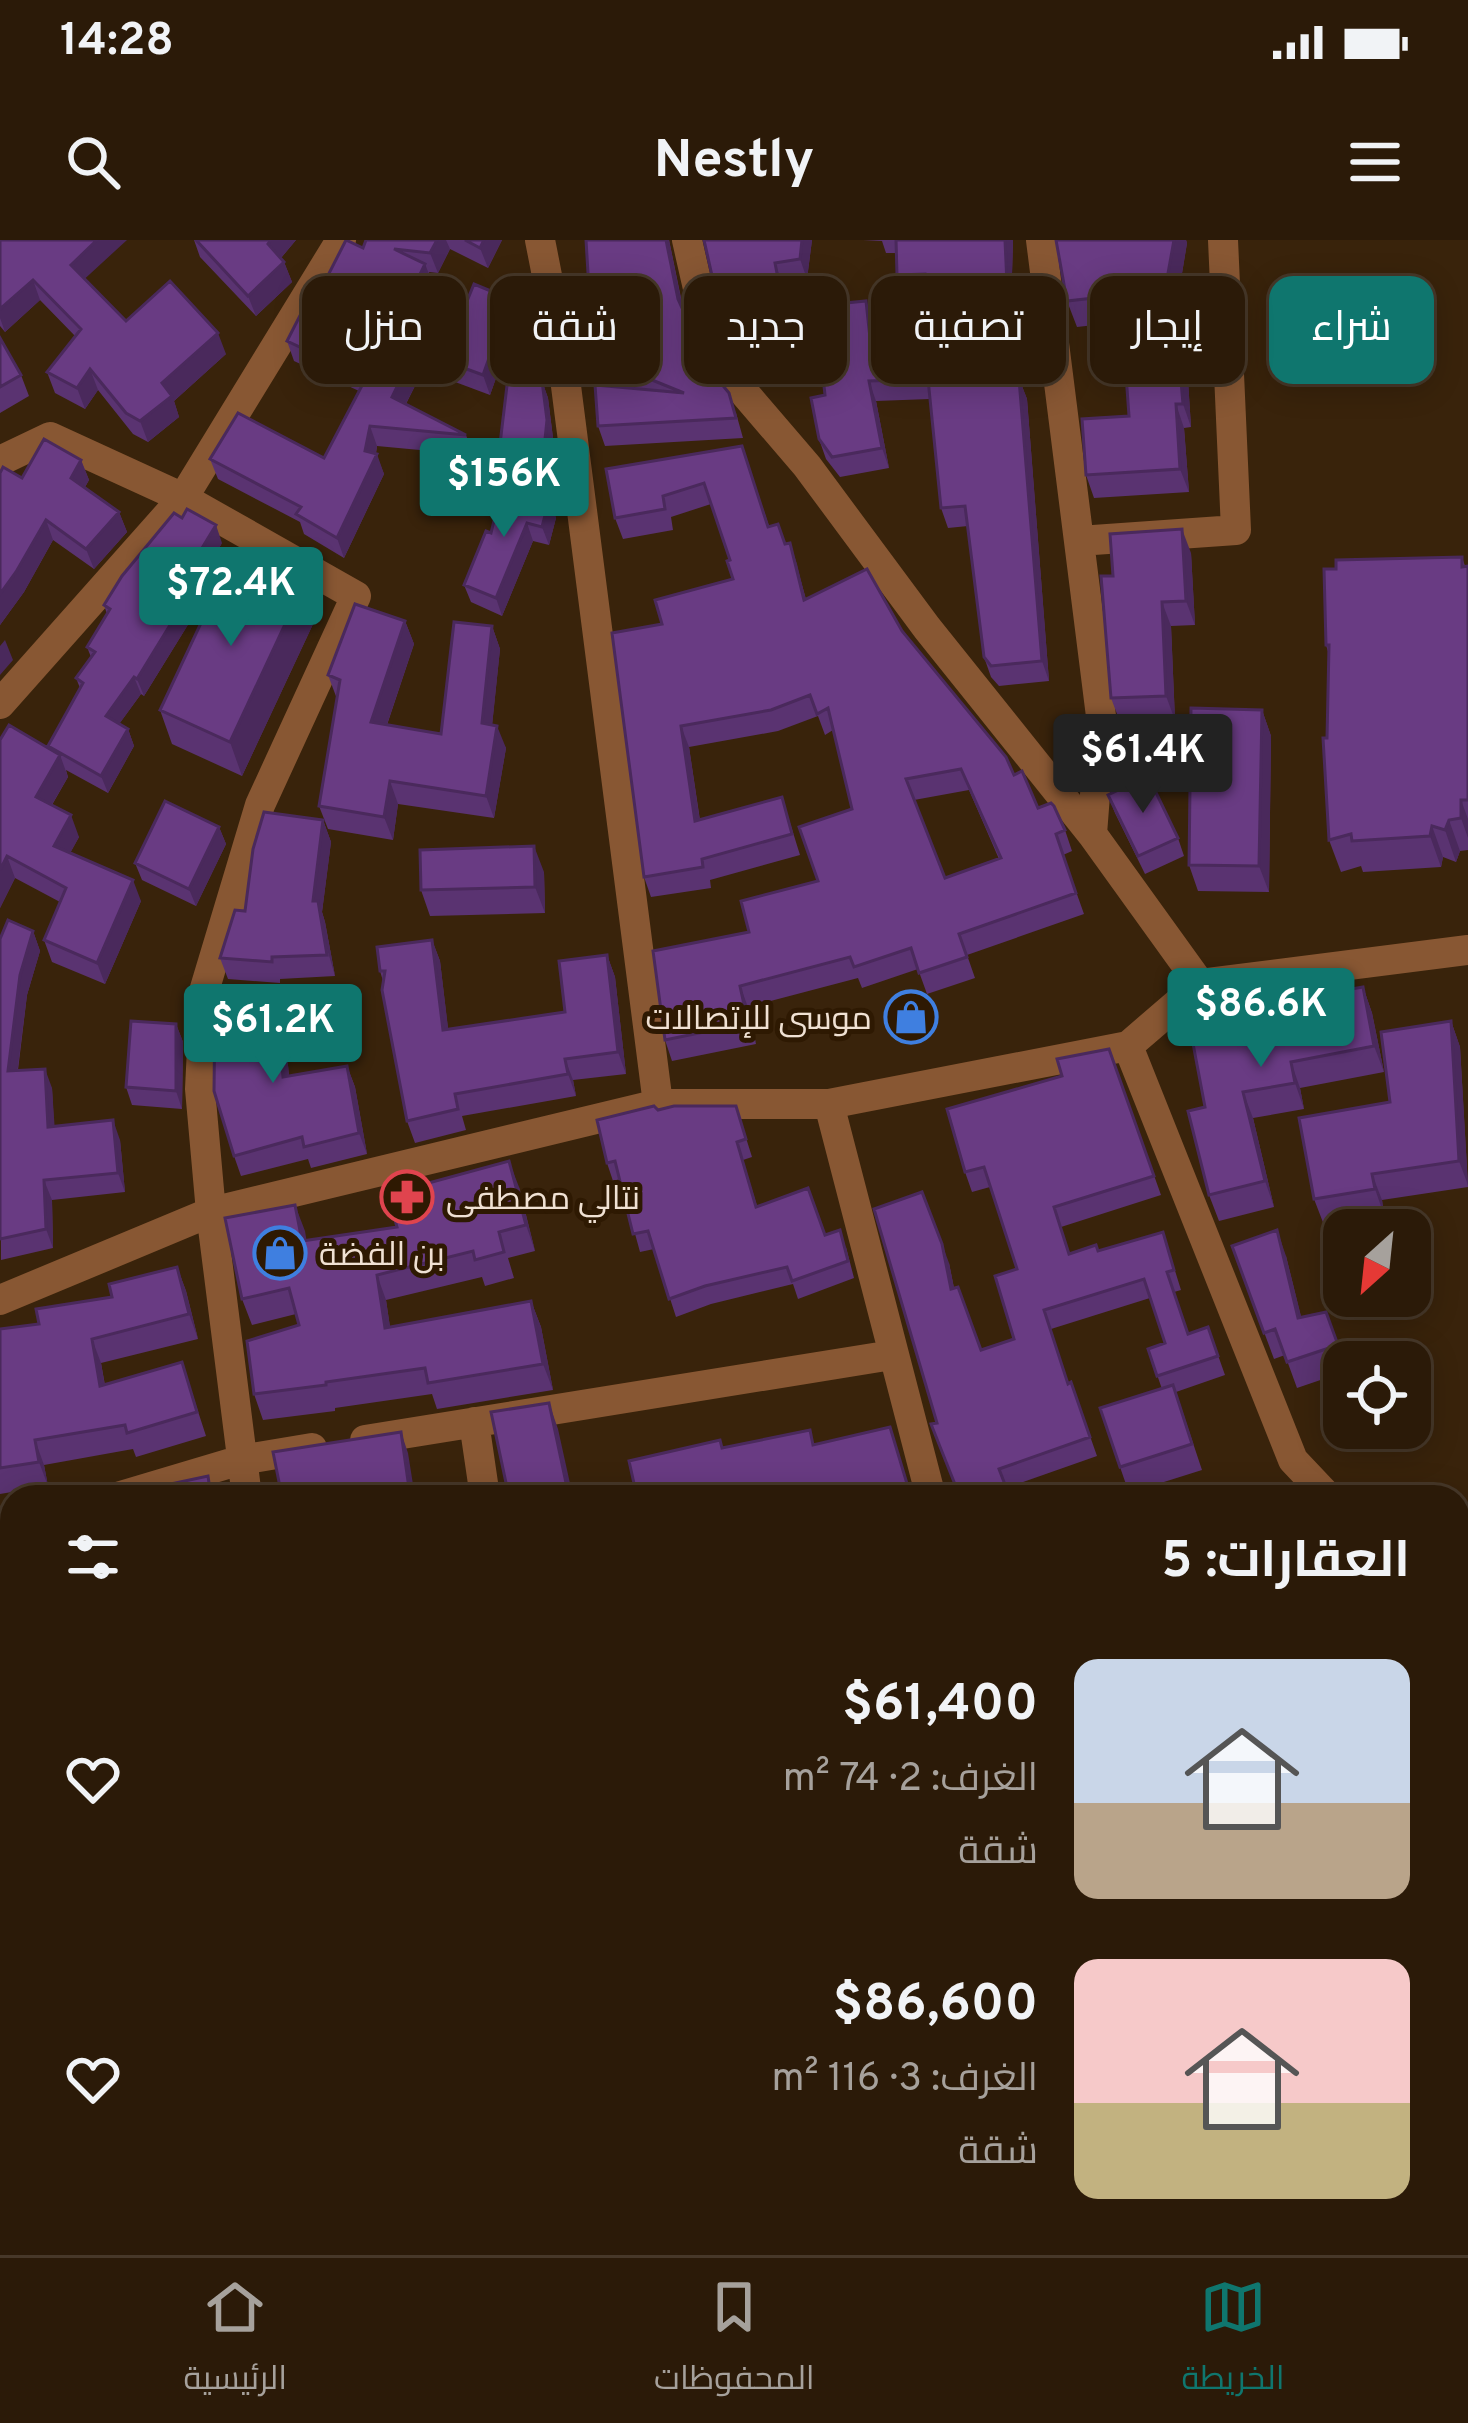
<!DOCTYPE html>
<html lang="ar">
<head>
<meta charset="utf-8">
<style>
  :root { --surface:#2b1a08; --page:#332312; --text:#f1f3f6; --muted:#a6a19c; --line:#473829; --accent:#0f766e }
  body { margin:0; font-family:Overpass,Cairo,sans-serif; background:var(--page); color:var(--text); direction:rtl; height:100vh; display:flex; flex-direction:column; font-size:45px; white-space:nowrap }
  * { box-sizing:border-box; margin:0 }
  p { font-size:39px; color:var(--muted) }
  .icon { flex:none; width:66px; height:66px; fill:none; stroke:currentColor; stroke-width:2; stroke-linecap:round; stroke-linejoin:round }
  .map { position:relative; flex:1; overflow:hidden; direction:ltr }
  .details { position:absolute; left:0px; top:1245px; width:1470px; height:771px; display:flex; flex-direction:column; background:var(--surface); border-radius:36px 36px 0 0; box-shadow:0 6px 30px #0003,0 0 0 3px var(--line); direction:rtl }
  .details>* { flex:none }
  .banner { position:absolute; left:36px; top:36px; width:1398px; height:108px; direction:rtl; display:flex; gap:24px }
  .needle { width:78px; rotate:207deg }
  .controls { position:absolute; left:1323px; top:969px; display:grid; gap:24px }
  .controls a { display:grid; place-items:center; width:108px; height:108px; border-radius:24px; background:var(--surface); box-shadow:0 6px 30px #0003,0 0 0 3px var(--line); font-size:60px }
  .price { position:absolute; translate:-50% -102px; padding:0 27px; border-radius:12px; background:var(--accent); color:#fff; font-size:39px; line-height:78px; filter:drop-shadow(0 3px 6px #0008) }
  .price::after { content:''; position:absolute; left:50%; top:72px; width:36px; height:27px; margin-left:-18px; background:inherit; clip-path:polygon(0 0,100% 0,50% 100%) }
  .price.active { background:#222; color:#fff }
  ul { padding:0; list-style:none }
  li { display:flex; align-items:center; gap:36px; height:300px; padding:0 60px }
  li span { display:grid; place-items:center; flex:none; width:336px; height:240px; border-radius:24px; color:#555 }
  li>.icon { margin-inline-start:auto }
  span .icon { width:144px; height:144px; fill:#fffc; stroke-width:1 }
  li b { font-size:51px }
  h2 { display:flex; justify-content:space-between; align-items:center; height:144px; padding:0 60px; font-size:51px }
  .tag { padding:0 42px; border-radius:24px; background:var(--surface); box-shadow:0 6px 30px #0003,0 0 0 3px var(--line); font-size:42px; line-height:108px }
  .tag.active { background:var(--accent); color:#fff }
  .status { display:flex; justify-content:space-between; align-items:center; height:84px; padding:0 60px; background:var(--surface); direction:ltr }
  .status svg { height:33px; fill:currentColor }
  header { display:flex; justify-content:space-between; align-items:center; height:156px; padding:0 60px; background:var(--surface); font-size:54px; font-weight:700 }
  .menu { display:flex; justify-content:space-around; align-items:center; height:168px; border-top:3px solid var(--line); background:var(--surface); font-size:33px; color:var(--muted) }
  .menu a { display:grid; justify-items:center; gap:6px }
  .menu .active { color:var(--accent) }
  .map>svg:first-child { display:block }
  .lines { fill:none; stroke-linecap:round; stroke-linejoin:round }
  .minor { stroke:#885733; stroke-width:30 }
  .wall { fill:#5a3371; fill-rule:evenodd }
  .shaded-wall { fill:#4a295c }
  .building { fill:#693b83; stroke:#4a295c; stroke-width:3; fill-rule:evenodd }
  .labels { text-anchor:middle; stroke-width:10; stroke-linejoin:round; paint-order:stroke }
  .poi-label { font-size:33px; fill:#f0e1d3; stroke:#2e1902; text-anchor:start }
</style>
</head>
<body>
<div class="status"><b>14:28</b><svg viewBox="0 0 49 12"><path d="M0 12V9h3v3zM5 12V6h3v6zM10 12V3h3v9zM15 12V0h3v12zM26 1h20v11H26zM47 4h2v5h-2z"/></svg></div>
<header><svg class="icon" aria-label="menu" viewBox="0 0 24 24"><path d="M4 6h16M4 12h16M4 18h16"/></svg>Nestly<svg class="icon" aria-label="search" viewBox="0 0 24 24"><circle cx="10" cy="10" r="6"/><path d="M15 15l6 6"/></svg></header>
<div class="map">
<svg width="1468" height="2015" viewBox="0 0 1468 2015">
  <rect width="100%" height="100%" fill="#39230b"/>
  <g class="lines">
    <!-- minor -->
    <path class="minor" d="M540,0L561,107L658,864
      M687,0L704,75L735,142L807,226L927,388L1092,594
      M1041,0L1101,476L1092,594L1200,744
      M0,221L50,197L183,258L356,356L260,565L205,748L200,849L211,972L247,1257
      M1079,301L1236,290L1223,0
      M0,464L183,258L341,0
      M1128,806L1293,1220L1328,1257
      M829,864L931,1257
      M0,1060L211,972L658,864H829L1128,806L1200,744L1468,710
      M474,1182L485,1257
      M365,1200L892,1115
      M117,1257L241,1220L312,1208
      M0,1292L12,1289
      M1458,1307L1468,1306
      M1458,1397L1468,1408
      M9,1488L12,1518
      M1458,1659L1468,1658
      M0,1804L12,1803
      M750,2004V2015"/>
  </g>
  <!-- wall -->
  <path class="wall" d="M0,0L85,39L126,81L226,114L174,161L179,177L148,202L133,194L98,150L85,169L55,153L47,132L76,97L40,60L5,92L0,86Z
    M194,0H296L281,18L284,22L292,42L256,76L200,17Z
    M366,0H502L488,28L450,9L438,33L429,32L433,44L426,58L461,76L517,79L490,155L423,130L406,164L466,195L473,215L377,206L376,214L384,234L344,318L304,294L300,282L218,239L210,219L324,218L359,151L294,121L287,101L317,57L363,8Z
    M586,0H669L684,72L710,130L736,173L743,198L605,206L598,186L631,148L601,136L593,116Z
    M704,0H812L807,39L782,43L787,69L873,81L875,97L929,94L926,54L904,55L897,35L896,13H886L882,1L863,0H1013L1012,35L1017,109L1020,141L1027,159L1049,441L999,446L991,437L984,417L968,286L948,288L941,268L930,159L876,161L889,228L840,237L826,219L819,199L825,155L820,112L771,122L764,102L760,82L733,91L715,49Z
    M1056,0H1186L1187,3L1175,76L1077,87L1067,61Z
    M0,98L21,135L29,156L0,173Z
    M1188,140L1191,187L1184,188L1189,252L1094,258L1086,235L1129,176Z
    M542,141L548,158L553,198L550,227L507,222L500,204Z
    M742,206L769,286L785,304L790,303L806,359L902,391L1038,568L1065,590L1072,611L1063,615L1084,674L967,715L975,738L927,754L918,729L862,748L858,738L748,767L756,804L672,821L665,800L749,692L818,641L852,569L833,490L825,495L818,476L778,491L689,507L700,580L782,557L800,615L710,640L711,648L651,657L644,637L662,384L733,339L730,320L711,264L671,277L673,290L623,299L615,278ZM969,550L999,619L945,638L914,560Z
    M81,220L89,240L85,247L119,272L127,292L94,329L53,300L24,352L0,385V233L22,238Z
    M549,260L556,278L549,305L533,301L502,376L471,362L464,345L491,293Z
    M222,303L212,320L218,336L144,456L141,454L119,484L128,489L134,506L108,553L66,530L68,537L52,565L79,597L70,613L141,661L105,744L52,722L44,700L60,662L15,638L0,668V500L48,508L80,448L76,438L91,417L87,407L107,374L104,365Z
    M1191,313L1195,385L1171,386L1175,480L1120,482L1111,458L1113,336Z
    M1462,317L1465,326H1468V610L1460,611L1456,622L1443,617L1441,627L1363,632L1361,626L1341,632L1329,600L1327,498L1329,415L1326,405L1336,329Z
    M302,348L314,382L242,536L172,504L160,470Z
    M405,381L414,404L387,485L441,494L492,386L500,409L492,485L506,508L494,578L398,564L393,600L328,589L319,566L337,459L328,435Z
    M1262,470L1271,496L1269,652L1198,651L1189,625Z
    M1108,555L1178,598L1184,616L1145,634L1115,573Z
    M323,580L331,602L322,672L325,682L335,736L280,739V743L228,739L220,718L245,671Z
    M219,587L226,604L196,666L142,640L135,623Z
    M544,632L545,673L430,676L421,650Z
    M33,691L40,711L27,755L18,830L52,848L54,886L120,900L125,952L52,960L53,1008L1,1020L0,699Z
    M432,700L440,721L448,789L565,772L607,715L615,737L626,834L573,840L576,856L462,876L466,890L415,903L407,881L383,741L380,731Z
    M1363,747L1372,773L1384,832L1300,848L1304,869L1253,878L1274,967L1219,981L1209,955L1205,867Z
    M284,781L289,836L347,826L355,847L367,914L311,928L308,919L241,936L234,916Z
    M1451,781L1460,807L1468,947L1382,960L1384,975L1324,985L1314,959Z
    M176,784L183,802L182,869L132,865L126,847Z
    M1109,809L1161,955L1061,987L1069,1014L1098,1011L1163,992L1181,1050L1174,1052L1188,1094L1208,1087L1225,1135L1176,1152L1202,1230L1129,1253L1120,1227L1162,1149L1148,1109L1165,1103L1150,1058L1051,1089L1068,1143L1071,1142L1097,1216L1006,1248L1010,1257H959L937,1183L949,1023L954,1048L981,1110L1014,1099L1017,1029L990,947L972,952L965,932L1062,836Z
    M736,866L752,917L743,920L757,966L825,995L846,1007L854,1038L798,1059L793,1044L711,1064L676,1077L654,1009L640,1012L620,939L613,941L607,923L658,870Z
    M519,947L535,1011L508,1018L514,1038L485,1046L482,1037L386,1060L390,1087L531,1061L541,1087L553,1150L437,1169L432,1154L335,1168V1171L263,1180L254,1154L299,1085L296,1074L252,1085L242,1059L295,965L306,1000L397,987Z
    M1232,1006L1286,1016L1301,1077L1326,1072L1344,1122V1132L1297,1148L1285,1115L1274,1119Z
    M177,1027L186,1051L198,1099L101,1123L105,1145L182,1122L206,1196L136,1217L133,1209L44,1225L48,1246L0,1254V1089L39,1084L112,1057Z
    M12,1322V1447L0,1449V1324Z
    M12,1831V2004H36L0,2013V1834Z
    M333,2004H647L549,2015H334Z"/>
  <!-- shaded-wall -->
  <path class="shaded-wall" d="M97,0H127L78,45L71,25Z
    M271,0H296L275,25L268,4Z
    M437,0H446L450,9L438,33L430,13Z
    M484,0H502L488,28L480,8Z
    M666,0H669L685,79L678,59Z
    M802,0H812L807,39L800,19Z
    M1005,0H1013L1012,35L1017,109L1020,141L1027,159L1049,441L1042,421L1009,89Z
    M1174,0H1186L1187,3L1175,76L1165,50Z
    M284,22L292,42L256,76L248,56Z
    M775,23L782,43L792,89L784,69Z
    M425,24L433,44L420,71L412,51Z
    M33,40L40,60L5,92L0,78V69Z
    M510,59L517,79L490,155L483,135Z
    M866,61L873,81L877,118L870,98Z
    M218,93L226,114L174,161L179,177L148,202L140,181L162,143Z
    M415,110L423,130L399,177L392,157Z
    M1179,117L1188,140L1191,187L1183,164Z
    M90,129L98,150L85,169L77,148Z
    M542,141L548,158L553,198L550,227L544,209Z
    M869,141L876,161L889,228L882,208Z
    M1176,164L1184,188L1189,252L1180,229Z
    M370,186L377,206L375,217L377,214L384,234L344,318L337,298L365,211Z
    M81,220L89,240L79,258L71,238Z
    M549,260L556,278L549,305L542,287Z
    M119,272L127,292L94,329L86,309Z
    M46,280L53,300L24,352L0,385V354Z
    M527,283L533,301L502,376L496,358Z
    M216,285L222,303L212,320L218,336L144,456L137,439L199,313Z
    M1182,289L1191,313L1195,385L1186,361Z
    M790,303L797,324L811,381L804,360Z
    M302,348L314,382L242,536L230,502Z
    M1162,362L1171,386L1175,480L1166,456Z
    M405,381L414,404L380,505L371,482Z
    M492,386L500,409L490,506L482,483Z
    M5,400L13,420L0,435V406Z
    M134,437L141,454L112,494L106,476Z
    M1262,470L1271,496L1269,652L1259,626Z
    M497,486L506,508L494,578L486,556Z
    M681,486L689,507L703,602L695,581Z
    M128,489L134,506L108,553L101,536Z
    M60,515L68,537L44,578L36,557Z
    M390,541L398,564L393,600L384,577Z
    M1461,560L1468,579V598L1461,578Z
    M71,575L79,597L62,628L54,606Z
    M323,580L331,602L322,672L325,682L335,736L313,661Z
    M1449,580L1460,611L1456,622L1445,590Z
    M1432,586L1443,617L1441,627L1430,596Z
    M219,587L226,604L196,666L189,649Z
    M534,606L544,632L545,673L535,647Z
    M7,616L15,638L0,668V630Z
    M133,640L141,661L105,744L97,723Z
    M33,691L40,711L27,755L15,850L8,831L20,735Z
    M432,700L440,721L451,812L443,790Z
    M607,715L615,737L626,834L618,812Z
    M740,746L748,767L756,804L748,783Z
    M1363,747L1372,773L1384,832L1374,806Z
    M276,760L284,781L291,858L283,837Z
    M1451,781L1460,807L1468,945L1459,921Z
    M176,784L183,802L182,869L176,851Z
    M565,819L573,840L576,856L568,834Z
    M1291,822L1300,848L1304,869L1295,843Z
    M347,826L355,847L367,914L359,893Z
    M45,829L52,848L56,907L48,887Z
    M1243,852L1253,878L1274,967L1265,941Z
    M113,880L120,900L125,952L118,933Z
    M509,921L519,947L535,1011L526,985Z
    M1372,934L1382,960L1384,975L1375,949Z
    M44,940L52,960L53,1008L46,989Z
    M295,965L305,991L311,1027L302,1001Z
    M1277,990L1286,1016L1308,1104L1298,1078Z
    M942,1004L949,1023L958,1068L951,1049Z
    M177,1027L186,1051L198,1099L189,1074Z
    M377,1035L386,1060L394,1114L385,1088Z
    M531,1061L541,1087L553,1150L543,1124Z
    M92,1099L101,1123L109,1171L100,1146Z
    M549,1163L558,1189L573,1257H569Z
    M401,1192L408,1213L415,1257H411Z
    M35,1200L44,1225L48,1246L39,1222Z"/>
  <!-- building -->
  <path class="building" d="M0,0H97L71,25L126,81L170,41L218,93L162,143L172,156L140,181L126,173L90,129L77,148L47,132L81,89L33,40L0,69Z
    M196,0H271L268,4L284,22L248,56Z
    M346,0L363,8L366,0H437L430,13L394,9L425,24L412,51L461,76L474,44L510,59L483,135L415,110L392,157L466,195L370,186L365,211L377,214L337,298L296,274L301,267L210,219L238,173L324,218L366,138L287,101L312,52L317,57Z
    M465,0H484L480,8Z
    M586,0H666L678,59L710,130L729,153L736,178L598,186L595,145L684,153L593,116Z
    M704,0H802L800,19L775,23L784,69L866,61L870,98L929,94L925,34L897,35L896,0H1005L1009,89L1015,140L1019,139L1042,421L991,426L984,417L965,266L941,268L928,139L869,141L882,208L832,217L819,199L811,158L825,155L818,92L764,102L756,62L725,71L715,49Z
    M1056,0H1174L1165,50L1067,61Z
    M0,98L21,135L0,147Z
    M1179,117L1183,164H1176L1180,229L1086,235L1082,179L1129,176L1125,121Z
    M508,137L542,141L547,180L544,209L500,204Z
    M44,199L81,220L71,238L119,272L86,309L46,280L16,332L0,354V233L3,227L22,238Z
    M742,206L768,287L778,284L785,304L790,303L804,360L867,329L902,391L1006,517L1014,535L1022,531L1038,568L1051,563L1054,566L1065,590L1056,594L1076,653L959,694L967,717L919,733L911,708L854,727L850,717L740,746L748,783L665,800L653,711L749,692L741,661L818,641L799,587L852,569L828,468L817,474L810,455L771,470L681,486L695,581L782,557L792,594L702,619L703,627L644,637L612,393L662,384L655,360L733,339L727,321L730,320L704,243L663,256L665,269L615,278L606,229ZM961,529L1001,618L945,638L906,539Z
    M502,248L549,260L542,287L527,283L496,358L464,345L486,291L491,293Z
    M187,269L216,285L199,313L211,318L137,439L134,437L106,476L128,489L101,536L48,506L83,443L76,438L95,412L87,407L110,369L104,365L122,336L174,273L182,278Z
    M1182,289L1186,361L1162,362L1166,456L1111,458L1101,336H1113L1110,294Z
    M233,315L302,348L230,502L160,470Z
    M1462,317V327L1468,326V560H1461V578L1449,580L1445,590L1432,586L1430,596L1352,601L1351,594L1329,600L1323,498H1327L1329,405H1326L1324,329H1336V320Z
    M355,364L405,381L371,482L441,494L454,382L492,386L482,483L497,486L486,556L390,541L384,577L319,566L340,440L328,435Z
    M1191,468L1262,470L1259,626L1189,625Z
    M9,485L60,515L36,557L71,575L54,606L133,640L97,723L44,700L66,648L7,616L0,630V500Z
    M1148,536L1178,598L1138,616L1108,555Z
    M165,561L219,587L189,649L135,623Z
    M264,572L323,580L313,661H318L327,715L272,717V722L220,718L235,670L245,671L253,609Z
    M534,606L535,647L421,650L420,610Z
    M8,680L33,691L20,735L8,831L45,829L48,887L113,880L118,933L44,940L46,989L0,999V699Z
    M432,700L443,790L565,772L559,721L607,715L618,812L565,819L568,834L455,854L458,869L407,881L382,750L385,731H380L377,707Z
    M1363,747L1374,806L1291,822L1295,843L1243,852L1265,941L1209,955L1188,871L1205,867L1188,777Z
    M276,760L283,837L347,826L359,893L304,907L302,897L234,916L214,851L215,765Z
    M131,781L176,784V851L126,847Z
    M1451,781L1459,921L1372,934L1375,949L1314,959L1299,878L1390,862L1381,792Z
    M1109,809L1154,936L1054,967L1069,1014L1096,1005L1098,1011L1163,992L1174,1030L1167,1032L1188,1094L1208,1087L1218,1116L1157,1136L1148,1109L1165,1103L1144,1039L1044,1070L1068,1144L1071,1142L1090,1197L999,1229L1009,1255L1005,1257H960L931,1184L937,1183L874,969L922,952L942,1004L951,1049L958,1047L981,1110L1014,1099L995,1036L1017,1029L984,927L965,932L947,869L1062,836L1057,819Z
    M654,866L658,870L674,866H736L746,899L737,902L756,967L808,948L825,995L840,990L848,1021L792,1041L787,1027L705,1046L669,1059L648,991L633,994L615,921L607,923L597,880Z
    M509,921L526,985L499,992L504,1012L475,1020L473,1011L377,1035L385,1088L531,1061L543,1124L428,1143L425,1128L326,1142V1145L254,1154L247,1101L299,1085L289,1048L242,1059L225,978L295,965L302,1001L397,987L388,954Z
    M1277,990L1298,1078L1326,1072L1338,1105L1287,1122L1275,1089L1264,1093L1232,1006Z
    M177,1027L189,1074L92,1099L100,1146L182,1122L197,1172L127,1193L125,1185L35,1200L39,1222L0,1228V1089L39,1084L36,1069L112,1057L109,1044Z
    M1173,1145L1192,1204L1120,1227L1100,1168Z
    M549,1163L569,1257H509L491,1172Z
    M890,1187L911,1257H637L629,1221L720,1200L722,1208L810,1190L813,1205Z
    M401,1192L410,1255L396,1257H282L273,1212Z
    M208,1236L211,1257H139L138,1251Z
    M12,1322V1421L0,1423V1324Z
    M12,1831V1983L0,1986V1834Z
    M1458,1949L1468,1951V2015H1419L1421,2004H1458Z
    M333,2004H420L415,2005L416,2014L412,2015H334Z"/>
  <!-- icons -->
  <defs>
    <g id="shop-ring" transform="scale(2.7)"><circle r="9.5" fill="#2e1902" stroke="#3f7fe0" stroke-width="1.5"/><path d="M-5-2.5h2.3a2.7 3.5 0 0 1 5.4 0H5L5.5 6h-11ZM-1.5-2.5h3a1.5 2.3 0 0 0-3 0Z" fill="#3f7fe0"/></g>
    <g id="pharmacy-ring" transform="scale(2.7)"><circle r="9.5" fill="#2e1902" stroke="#e0444e" stroke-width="1.5"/><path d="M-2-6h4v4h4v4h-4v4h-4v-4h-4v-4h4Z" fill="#e0444e"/></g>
  </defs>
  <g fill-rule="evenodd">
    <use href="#shop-ring" x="911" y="777"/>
    <use href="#pharmacy-ring" x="407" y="957"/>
    <use href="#shop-ring" x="280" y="1013"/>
  </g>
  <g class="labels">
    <!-- poi labels -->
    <g class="poi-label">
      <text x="872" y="789" text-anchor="end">موسى للإتصالات</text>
      <text x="446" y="969">نتالي مصطفى</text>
      <text x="319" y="1025">بن الفضة</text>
    </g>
  </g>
</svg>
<div class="controls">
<a><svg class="needle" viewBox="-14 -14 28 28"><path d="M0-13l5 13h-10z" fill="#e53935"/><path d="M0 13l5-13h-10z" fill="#a6a19c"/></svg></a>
<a><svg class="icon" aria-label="locate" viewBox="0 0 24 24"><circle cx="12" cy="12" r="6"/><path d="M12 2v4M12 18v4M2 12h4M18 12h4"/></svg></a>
</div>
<b class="price" style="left:504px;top:300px">$156K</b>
<b class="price" style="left:231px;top:409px">$72.4K</b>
<b class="price active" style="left:1143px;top:576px">$61.4K</b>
<b class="price" style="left:1261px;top:830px">$86.6K</b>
<b class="price" style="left:273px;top:846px">$61.2K</b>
<div class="banner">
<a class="tag active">شراء</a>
<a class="tag">إيجار</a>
<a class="tag">تصفية</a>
<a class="tag">جديد</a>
<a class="tag">شقة</a>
<a class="tag">منزل</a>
</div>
<section class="details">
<h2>العقارات: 5<svg class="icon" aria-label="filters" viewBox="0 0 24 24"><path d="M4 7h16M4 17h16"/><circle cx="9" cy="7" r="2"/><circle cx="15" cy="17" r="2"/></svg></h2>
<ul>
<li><span style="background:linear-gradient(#c9d6e8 60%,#b9a48a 0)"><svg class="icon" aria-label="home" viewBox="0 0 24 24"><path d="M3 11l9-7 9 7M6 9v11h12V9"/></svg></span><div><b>$61,400</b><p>الغرف: 2 · 74 m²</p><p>شقة</p></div><svg class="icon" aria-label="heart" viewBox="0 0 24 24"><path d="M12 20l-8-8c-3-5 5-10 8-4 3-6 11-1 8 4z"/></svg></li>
<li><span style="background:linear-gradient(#f6c9c9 60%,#c2b280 0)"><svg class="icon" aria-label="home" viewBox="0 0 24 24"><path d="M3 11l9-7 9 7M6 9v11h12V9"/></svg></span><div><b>$86,600</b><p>الغرف: 3 · 116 m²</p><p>شقة</p></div><svg class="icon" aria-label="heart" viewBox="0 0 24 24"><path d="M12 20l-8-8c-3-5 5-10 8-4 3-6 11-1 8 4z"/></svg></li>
</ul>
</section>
</div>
<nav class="menu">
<a class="active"><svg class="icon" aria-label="map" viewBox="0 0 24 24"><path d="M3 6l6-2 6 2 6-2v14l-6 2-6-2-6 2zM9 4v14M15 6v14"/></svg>الخريطة</a>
<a><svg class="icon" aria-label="saved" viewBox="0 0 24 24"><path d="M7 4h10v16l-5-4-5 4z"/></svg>المحفوظات</a>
<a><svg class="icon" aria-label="home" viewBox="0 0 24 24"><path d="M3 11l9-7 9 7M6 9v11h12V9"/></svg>الرئيسية</a>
</nav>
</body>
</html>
